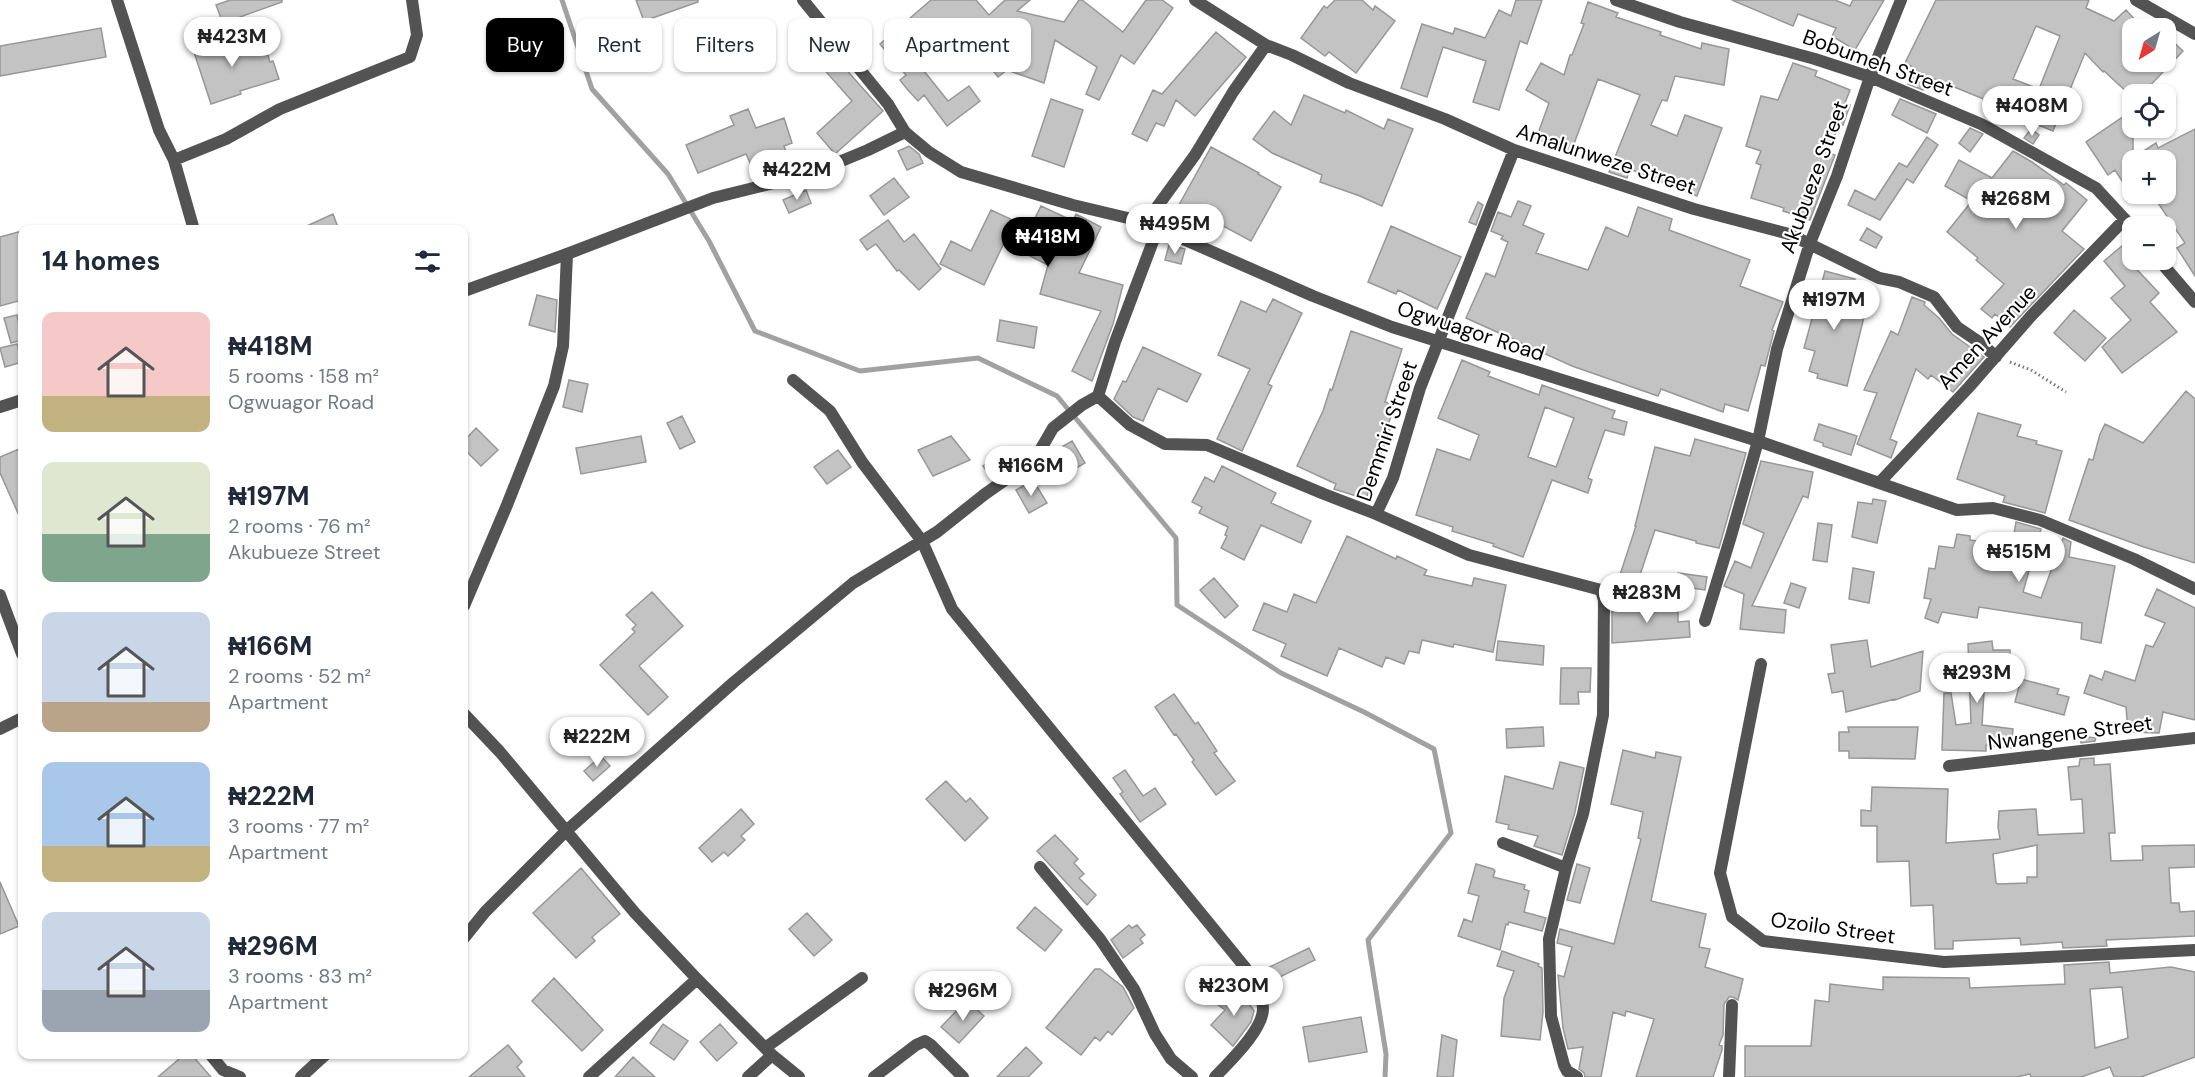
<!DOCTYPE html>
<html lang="en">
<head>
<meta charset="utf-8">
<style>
  :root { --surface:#fff; --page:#f2f2f3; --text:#1f2937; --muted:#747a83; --accent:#000 }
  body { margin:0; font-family:"DM Sans",sans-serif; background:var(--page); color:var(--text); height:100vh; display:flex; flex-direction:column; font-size:22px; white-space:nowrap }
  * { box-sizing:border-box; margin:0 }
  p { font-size:20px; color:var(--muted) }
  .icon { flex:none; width:33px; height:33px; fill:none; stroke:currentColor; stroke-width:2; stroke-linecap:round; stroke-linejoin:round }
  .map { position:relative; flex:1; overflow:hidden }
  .drawer { position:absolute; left:18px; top:225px; width:450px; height:834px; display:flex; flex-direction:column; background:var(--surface); border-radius:12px; box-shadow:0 2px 4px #0004 }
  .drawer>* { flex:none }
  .top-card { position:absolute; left:486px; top:18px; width:570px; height:54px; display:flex; gap:12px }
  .needle { width:39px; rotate:217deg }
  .buttons { position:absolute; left:2122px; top:18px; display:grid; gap:12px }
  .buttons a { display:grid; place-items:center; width:54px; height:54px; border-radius:12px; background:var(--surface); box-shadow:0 2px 4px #0004; font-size:30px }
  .price { position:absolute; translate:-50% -51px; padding:0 14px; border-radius:21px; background:#fff; color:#222; font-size:20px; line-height:39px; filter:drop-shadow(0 2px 3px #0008) }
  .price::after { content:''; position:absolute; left:50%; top:36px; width:18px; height:14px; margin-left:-9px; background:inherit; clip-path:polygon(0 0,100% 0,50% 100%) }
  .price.current { background:var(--accent); color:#fff }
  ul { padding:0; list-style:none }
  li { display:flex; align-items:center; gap:18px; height:150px; padding:0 24px }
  li span { display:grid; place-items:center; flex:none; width:168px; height:120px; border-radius:12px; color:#555 }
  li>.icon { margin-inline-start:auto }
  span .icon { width:72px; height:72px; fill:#fffc; stroke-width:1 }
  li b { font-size:26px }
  h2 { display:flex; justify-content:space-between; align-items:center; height:72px; padding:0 24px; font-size:26px }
  .chip { padding:0 21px; border-radius:12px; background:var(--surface); box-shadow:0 2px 4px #0004; font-size:21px; line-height:54px }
  .chip.current { background:var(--accent); color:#fff }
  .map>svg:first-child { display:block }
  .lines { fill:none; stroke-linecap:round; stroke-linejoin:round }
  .stream { stroke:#a1a1a1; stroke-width:5 }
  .building { fill:#c3c3c3; stroke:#979797; stroke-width:1.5; fill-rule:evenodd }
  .path { stroke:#757575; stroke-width:3; stroke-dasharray:1.5 3; stroke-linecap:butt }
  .minor { stroke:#535353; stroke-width:12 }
  .tertiary { stroke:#535353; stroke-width:12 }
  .labels { text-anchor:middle; stroke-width:4.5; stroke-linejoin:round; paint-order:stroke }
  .street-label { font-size:21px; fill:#000; stroke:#fff }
</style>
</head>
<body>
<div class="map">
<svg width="2195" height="1077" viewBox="0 0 2195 1077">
  <rect width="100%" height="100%" fill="#fff"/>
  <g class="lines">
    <!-- stream -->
    <path class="stream" d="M562,0L592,89L668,174L709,241L755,331L860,371L978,358L1057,396L1176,538L1177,605L1281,673L1364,712L1434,749L1451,833L1368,940L1386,1054L1385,1077"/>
  </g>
  <!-- building -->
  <path class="building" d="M230,0H282V2L223,23L216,5Z
    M636,0H698V2L644,21Z
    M931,0H976L989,15L1005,0H1030L1017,11L1064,22L1079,0H1082L1123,32L1146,0H1162L1173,8L1134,64L1121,55L1099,100L1086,94L1097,67L1055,40L1044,83L1007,70L998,77L969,41L951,57L939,42L916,61L948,101L969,86L980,101L947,126L924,95L918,101L907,89L900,80L906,75L880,44Z
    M1335,0H1362L1373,10L1375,6L1395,21L1356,73L1329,52L1325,56L1301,38L1324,6L1327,8Z
    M1516,0H1542L1527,44L1520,41L1499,110L1473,102L1486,61L1443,47L1427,97L1401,88L1422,24L1453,34L1455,28L1485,38L1499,10L1511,16Z
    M1732,0H1835L1850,6L1853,0H1884L1855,50L1832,36L1836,28L1798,14L1793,26Z
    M1936,0H2089L2086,8L2114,21L2126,10L2143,28H2133V62H2166V35L2183,51L2142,94H2129L2104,71L2103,72L2085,53L2053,131L2026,120L2028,117L1915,71L1916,69L1905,63ZM2036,26L2060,36L2039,89L2013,79Z
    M1588,2L1618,13L1616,17L1661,32L1660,35L1701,49L1702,43L1729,49L1724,85L1675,76L1667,101L1662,100L1651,125L1677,136L1685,115L1722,128L1697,196L1630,169L1627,178L1609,172L1640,95L1598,79L1571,152L1536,139L1549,103L1526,90L1541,63L1564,75L1570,55H1572L1584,24L1581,23Z
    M720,26L728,42L700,56L692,41Z
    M814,26L837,55L835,57L883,111L835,154L817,133L852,101L821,66L818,69L796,39Z
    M101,28L106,57L0,76V46Z
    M1216,32L1246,57L1195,116L1176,100L1164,126L1156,123L1147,141L1132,134L1153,90L1162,94Z
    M222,33L228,54L264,43L270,62L273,61L279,79L240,91L241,94L211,104L191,43Z
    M1793,63L1817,71L1815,76L1850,90L1845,103L1850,105L1843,125L1839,124L1828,153L1835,155L1810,220L1783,211L1784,208L1751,198L1761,165L1756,163L1761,151L1746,146L1761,96L1778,100Z
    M1912,77L1925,86L1923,90L1908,84Z
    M1304,95L1345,113L1346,110L1384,129L1388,119L1413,129L1382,206L1360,196L1320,182L1322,175L1272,153L1253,139L1274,111L1291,125Z
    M1051,99L1083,110L1064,167L1032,156Z
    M1900,99L1936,114L1927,133L1892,115Z
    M748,109L756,128L784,118L792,143L784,146L787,155L753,169L746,154L698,173L686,145L734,125L730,116Z
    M2133,110V158L2156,143L2158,148L2195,129V276L2177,248L2185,243L2152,194H2166V160H2133V198L2115,170L2108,175L2086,142Z
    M1970,128L1983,134L1970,152L1959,143Z
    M2031,129L2039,135L2033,144L2024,138Z
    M1927,137L1938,145L1913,183L1907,179L1880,220L1848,205L1855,190L1875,200L1899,163L1907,167Z
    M909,146L919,154L923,163L907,170L898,151Z
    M1211,147L1259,173L1258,174L1281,187L1251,241L1214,221L1213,224L1179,205Z
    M2013,151L2032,162L2064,185L2066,183L2087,200L2062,231L2084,249L2010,327L1995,314L1992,318L1981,309L2004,284L1976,260L1978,258L1947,232L1972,201L1945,186L1959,160L1992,178Z
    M894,178L909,197L884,215L870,196Z
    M806,190L811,203L789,213L783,200Z
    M1518,201L1531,206L1523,225L1544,234L1536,253L1588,270L1606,227L1628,237L1638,207L1672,219L1669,230L1750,260L1740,286L1783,302L1772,330L1774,331L1765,366L1761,365L1748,411L1725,404L1723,412L1661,389L1658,396L1572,366L1466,318L1486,273L1495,277L1508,242L1501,239L1503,236L1491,231L1498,212L1511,217Z
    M1478,202L1483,205L1476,225L1469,222Z
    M1041,206L1073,221L1076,214L1101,227L1079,273L1123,285L1113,324L1092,381L1072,371L1101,311L1040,294L1048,265L1004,243L984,285L940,264L951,241L971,251L991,210L1030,228Z
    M333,214L339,230H298Z
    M888,220L904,242L914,234L941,269L919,290L899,270L897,271L876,244L867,250L860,240Z
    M1391,226L1461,257L1437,309L1398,290L1396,294L1368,282Z
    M1867,228L1882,237L1876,248L1860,240Z
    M22,231V300L0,306V237Z
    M1169,245L1185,249L1181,264L1165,260Z
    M2123,245L2132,257L2128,260L2159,293L2150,302L2177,332L2122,373L2102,347L2131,320L2111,298L2125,286L2104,261Z
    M1825,271L1855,279L1846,313L1864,317L1847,386L1817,378L1818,374L1809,371L1815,351L1804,348Z
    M537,295L557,300L555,332L529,325Z
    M1912,297L1925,302L1924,305L1939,318L1952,334L1984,357L1953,392L1931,375L1928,379L1916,369L1890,439L1897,442L1891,458L1857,444L1877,393L1864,390L1891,331L1898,335Z
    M1273,299L1302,313L1268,384L1272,386L1242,451L1217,439L1250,369L1218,355L1241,301L1266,312Z
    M2074,310L2106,338L2085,361L2054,333Z
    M17,315L22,340L11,343L4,318Z
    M1000,320L1037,327L1034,348L997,341Z
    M1351,331L1402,349L1385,402L1395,405L1387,428L1390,429L1366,499L1334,489L1336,484L1297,466L1323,411L1330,389L1332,390Z
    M17,344L22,362L5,367L0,348Z
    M1143,347L1201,374L1187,402L1158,388L1143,421L1133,417L1114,399L1123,381L1126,382Z
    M1462,360L1490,372L1488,376L1539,395L1542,385L1615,411L1612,418L1627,422L1624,435L1605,430L1588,478L1592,480L1588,493L1552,480L1523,557L1493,546L1494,544L1452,531L1453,527L1416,515L1437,449L1470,460L1479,435L1438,418ZM1545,407L1574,418L1556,467L1528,457Z
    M569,380L588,384L582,412L563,407Z
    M2186,391L2195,399V563L2144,547L2069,520L2089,459L2093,460L2100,434L2105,424L2143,443Z
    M1978,413L2021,425L2017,436L2037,441L2036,444L2062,451L2045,513L2003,502L2005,496L1957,479Z
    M682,416L695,442L680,449L667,423Z
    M1819,424L1857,436L1851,455L1823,446V443L1814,440Z
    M476,428L498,450L481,466L464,449V441Z
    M641,436L646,462L581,474L576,448Z
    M951,436L970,460L933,476L918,450Z
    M1695,439L1746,453L1719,548L1696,543V541L1655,530L1636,587L1618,581L1636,526H1635L1655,447L1690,456Z
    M1072,441L1085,463L1071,471L1058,449Z
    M19,449L22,457V522L0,473V457Z
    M838,450L851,467L827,484L814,467Z
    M998,456L1006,469L992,479L983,466Z
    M1761,461L1813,472L1808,498L1803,496L1752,606L1786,610L1784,633L1740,629L1744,594L1724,586L1735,561L1751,568L1764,533L1743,524Z
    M1222,466L1276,493L1271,503L1311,521L1301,543L1261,525L1244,560L1221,548L1227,536L1225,535L1228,527L1199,513L1202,507L1192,502L1205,477L1214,482Z
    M1033,480L1047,503L1029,513L1016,490Z
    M1873,499L1886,501L1877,543L1852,537L1858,502L1872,504Z
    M2016,522L2041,529L2023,592L2041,598L2063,538L2071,542L2069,557L2115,566L2101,643L2081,639L2082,623L1979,607L1977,618L1942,612L1938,623L1925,618L1931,599L1924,598L1929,568L1935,569L1939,546L1954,548L1957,534L1970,536V540L2012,546Z
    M1818,523L1832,525L1827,562L1813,560Z
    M1347,536L1396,559L1397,556L1427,570L1424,575L1472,586L1474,578L1506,585L1493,652L1454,644L1453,647L1422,640L1419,653L1409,651L1404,664L1386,657L1382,667L1339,648L1327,676L1281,656L1286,644L1253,630L1264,603L1287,612L1294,594L1316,603Z
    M1853,568L1874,572L1869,603L1849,599Z
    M1678,573L1707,577L1705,590L1676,586Z
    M1214,578L1238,606L1225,618L1200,590Z
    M1791,583L1806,588L1799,608L1784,603Z
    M2157,589L2195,608V720L2163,712L2159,733L2128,732L2126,707L2084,693L2090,675L2102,680L2105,671L2135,681L2146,645L2153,647L2165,623L2145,615Z
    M652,592L683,626L639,666L668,697L648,715L600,665L635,632L632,629L636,625L626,615Z
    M1612,605L1678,607V622L1689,621L1690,637L1612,643Z
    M1867,640L1871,667L1923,651L1920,691L1895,700V699L1846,712L1843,691L1832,693L1828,674L1835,673L1831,645Z
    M1498,641L1544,646L1543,665L1496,660Z
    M1992,641L1993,650H2010V677L1985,676L1982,725L2013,729L2011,748L1986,745V751L1942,750L1944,693H1951L1956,725L1971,723L1968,644Z
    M1561,668H1591L1590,692H1578L1579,704H1560Z
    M2021,679L2059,689L2057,694L2069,697L2064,715L2015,702Z
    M1174,694L1195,724L1198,722L1217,751L1214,753L1235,781L1216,795L1192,762L1194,760L1176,734L1174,735L1155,707Z
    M1543,727L1544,746L1507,748L1506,729Z
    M1848,727H1918L1915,759L1849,758V751H1839V732H1849Z
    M2081,736L2096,738L2095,741L2081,743Z
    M1623,750L1655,758L1656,752L1681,757L1651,901L1706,914L1699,947L1710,949L1705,967L1743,979L1738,1000L1733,997H1729L1724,1004L1723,1035L1719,1045L1722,1046V1050L1713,1077H1636L1654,1019L1626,1011L1625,1016L1613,1012L1601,1077H1585L1584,1073L1579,1069L1583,1047L1568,1049L1563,1028L1558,975L1564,977L1572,947L1557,943L1560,929L1614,944L1641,839L1638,838L1643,812L1611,804Z
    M601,756L610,766L593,781L584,771Z
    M2094,758V765L2110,764L2115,833H2109L2111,861L2143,860L2142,846L2195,845V867L2169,868L2171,903H2179L2180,912L2195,911V936L2106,940L2107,946L2063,948L2062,942L2021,945L2020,938L1953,941V949H1935L1933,905L1911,906L1909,861L1877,862V826H1861V810L1871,811L1872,787L1948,789L1946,843L2000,839L1998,827L1999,811L2036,809L2038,835L2084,833L2082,799L2071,800L2068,767L2079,766L2080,759ZM2037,845V877H2027V883L1998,884L1996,883L1993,854Z
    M1560,762L1584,768L1575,812L1562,855L1534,846L1538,836L1508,829L1509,825L1496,822L1505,776L1553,789Z
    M1125,770L1143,796L1155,788L1166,804L1140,822L1120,794L1123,792L1113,778Z
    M946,781L966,802L970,798L988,818L965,841L926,799Z
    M741,809L754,824L741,836L745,840L728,856L724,852L712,862L699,848Z
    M1055,835L1078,859L1074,863L1084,874L1079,878L1096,895L1087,905L1037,851Z
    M1476,864L1493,869L1495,871L1493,877L1525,885L1524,889L1529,891L1524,912L1546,918L1542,931L1509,922L1508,925L1506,924L1500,950L1458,936L1464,919L1472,922L1479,896L1468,893Z
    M1577,864L1590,868L1580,903L1567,900Z
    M581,868L620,914L592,937L595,941L576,958L533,913Z
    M0,882L19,926L0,934Z
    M1035,907L1062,930L1045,951L1017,928Z
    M807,913L832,940L814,956L789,929Z
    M1129,925L1132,928L1137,925L1145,935L1140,939L1143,943L1123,958L1111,940Z
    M1309,948L1315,960L1265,984L1259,972Z
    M1502,951L1539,964L1538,966L1542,968L1543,1012L1540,1040L1501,1036L1504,998L1514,971L1497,966Z
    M2109,962L2110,973L2171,967L2195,972V1057L2141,1077H2114L2110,1067L2081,1077H2031L2030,1074L2017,1077H1745V1046H1811L1815,1000L1829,1002L1830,984L1883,990V977L1969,978L1970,988L2065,984L2064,965ZM2122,987L2128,1038L2095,1048L2090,989Z
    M1095,969H1100L1123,987L1134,1008L1112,1035L1108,1031L1100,1041L1095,1037L1081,1055L1046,1028Z
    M554,978L603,1030L582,1051L532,1001Z
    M1239,989L1254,1011L1251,1022L1233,1046L1211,1025L1225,1010L1217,1004Z
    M967,1000L984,1016L959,1043L941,1027Z
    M1361,1017L1367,1052L1309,1062L1303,1027Z
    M663,1024L688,1041L674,1060L650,1043Z
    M720,1024L737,1043L717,1061L700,1042Z
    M1442,1035L1457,1040L1453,1077H1437Z
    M508,1045L522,1062L517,1067L525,1077H469Z
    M1026,1047L1042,1063L1028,1077H997Z
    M185,1054H191L211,1077H158Z
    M633,1057L655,1077H615Z"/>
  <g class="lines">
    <!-- path -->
    <path class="path" d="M2010,362L2031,370L2066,392"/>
    <!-- minor -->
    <path class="minor" d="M117,0L159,130L174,160L194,230
      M803,0L888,104L905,132
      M1195,0L1266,45L1292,55L1349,83L1445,119L1514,150L1694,209L1789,234L1879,278L1899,282L1934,297L1957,327L1982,344L1996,357
      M1616,0L1680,22L1815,59L1870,77L1981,124L2096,188L2133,228
      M2136,0L2195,34
      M1514,150L1420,388L1393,478L1376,514L1469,555L1601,590L1604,600L1603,715L1583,814L1566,868L1549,939L1551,1016L1564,1065L1567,1071L1577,1077
      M174,160L226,139L280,109L410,57L417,35L412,0
      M1146,222L1195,155L1233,92L1266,45
      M2159,260L2195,302
      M793,380L830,411L862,462L922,541L952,609L1244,966C1253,979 1262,992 1263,1008C1264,1029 1229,1062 1215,1077
      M1098,396L1130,425L1165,444L1207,445L1324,494L1376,514
      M1880,482L1969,387L2031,316L2125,219
      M0,595L22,654
      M464,606L507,505L554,386L563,346L567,254
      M1705,621L1731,536L1758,441L1777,349L1810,243L1837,176L1870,77L1901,0
      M1761,664L1720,873L1732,917L1763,941L1944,962L2195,950
      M464,714L500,752L635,913L697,979L772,1055L799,1077
      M0,729L22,718
      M1949,766L2195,738
      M1503,843L1566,868
      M1040,867L1100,939L1134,989L1155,1034L1171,1059L1192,1077
      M464,938L485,912L565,832L734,682L853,583L937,532L985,494L1035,459L1053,428L1082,405L1098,396L1115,342L1158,228
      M765,1048L862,978
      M210,1054L223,1070L240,1077
      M301,1077L326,1054
      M589,1077L697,979
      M748,1077L772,1055
      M874,1077L916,1045L925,1041L931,1045L963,1077
      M1729,1077L1732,1005"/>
    <!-- tertiary -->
    <path class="tertiary" d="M464,291L567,254L713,198L810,174L868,150L905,132L929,152L961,172L1073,205L1153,224L1158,228L1313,296L1392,327L1758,441L1957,510L1993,508L2040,520L2134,559L2195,589
      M0,407L22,400"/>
  </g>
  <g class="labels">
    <!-- street labels -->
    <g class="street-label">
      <text transform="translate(1878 63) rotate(20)" y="7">Bobumeh Street</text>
      <text transform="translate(1606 159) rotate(18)" y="7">Amalunweze Street</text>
      <text transform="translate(1814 177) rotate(-70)" y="7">Akubueze Street</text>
      <text transform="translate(1471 331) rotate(18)" y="7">Ogwuagor Road</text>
      <text transform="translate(1987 337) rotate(-47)" y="7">Amen Avenue</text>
      <text transform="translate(1387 431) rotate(-71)" y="7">Demmiri Street</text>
      <text transform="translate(2070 733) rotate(-7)" y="7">Nwangene Street</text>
      <text transform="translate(1833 928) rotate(8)" y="7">Ozoilo Street</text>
    </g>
  </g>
</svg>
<div class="buttons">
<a><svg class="needle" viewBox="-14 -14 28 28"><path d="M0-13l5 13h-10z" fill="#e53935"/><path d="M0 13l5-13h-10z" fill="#747a83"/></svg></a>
<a><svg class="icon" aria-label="locate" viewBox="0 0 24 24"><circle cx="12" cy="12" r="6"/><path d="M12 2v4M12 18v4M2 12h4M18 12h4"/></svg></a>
<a>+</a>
<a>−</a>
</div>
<b class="price" style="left:232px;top:68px">₦423M</b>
<b class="price" style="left:2032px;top:137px">₦408M</b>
<b class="price" style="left:797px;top:201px">₦422M</b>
<b class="price" style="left:2016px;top:230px">₦268M</b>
<b class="price" style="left:1175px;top:255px">₦495M</b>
<b class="price current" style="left:1048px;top:268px">₦418M</b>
<b class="price" style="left:1834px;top:331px">₦197M</b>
<b class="price" style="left:1031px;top:497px">₦166M</b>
<b class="price" style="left:2019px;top:583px">₦515M</b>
<b class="price" style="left:1647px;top:624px">₦283M</b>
<b class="price" style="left:1977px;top:704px">₦293M</b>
<b class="price" style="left:597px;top:768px">₦222M</b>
<b class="price" style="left:1234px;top:1017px">₦230M</b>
<b class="price" style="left:963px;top:1022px">₦296M</b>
<div class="top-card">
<a class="chip current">Buy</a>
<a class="chip">Rent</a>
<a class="chip">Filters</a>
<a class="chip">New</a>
<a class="chip">Apartment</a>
</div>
<section class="drawer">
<h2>14 homes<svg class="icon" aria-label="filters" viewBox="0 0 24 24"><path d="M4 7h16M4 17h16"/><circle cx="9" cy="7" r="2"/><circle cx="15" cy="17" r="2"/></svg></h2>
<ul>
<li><span style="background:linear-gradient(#f6c9c9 70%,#c2b280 0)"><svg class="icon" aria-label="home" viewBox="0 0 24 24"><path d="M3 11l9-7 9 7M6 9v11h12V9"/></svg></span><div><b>₦418M</b><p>5 rooms · 158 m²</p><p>Ogwuagor Road</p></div></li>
<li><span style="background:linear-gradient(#dfe7d0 60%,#7fa58c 0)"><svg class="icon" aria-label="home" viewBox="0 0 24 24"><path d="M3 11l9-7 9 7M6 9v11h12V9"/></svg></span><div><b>₦197M</b><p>2 rooms · 76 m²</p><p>Akubueze Street</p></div></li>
<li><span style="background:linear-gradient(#c9d6e8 75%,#b9a48a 0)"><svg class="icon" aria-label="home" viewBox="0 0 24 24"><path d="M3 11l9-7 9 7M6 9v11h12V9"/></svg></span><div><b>₦166M</b><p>2 rooms · 52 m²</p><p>Apartment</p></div></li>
<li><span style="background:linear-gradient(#a9c7e8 70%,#c2b280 0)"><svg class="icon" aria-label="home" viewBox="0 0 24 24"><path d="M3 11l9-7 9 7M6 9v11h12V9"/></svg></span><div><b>₦222M</b><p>3 rooms · 77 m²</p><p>Apartment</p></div></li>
<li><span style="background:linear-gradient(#c9d6e8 65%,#9aa5b1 0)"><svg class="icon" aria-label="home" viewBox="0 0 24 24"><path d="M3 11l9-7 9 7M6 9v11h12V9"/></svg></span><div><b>₦296M</b><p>3 rooms · 83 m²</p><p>Apartment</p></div></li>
</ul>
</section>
</div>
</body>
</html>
